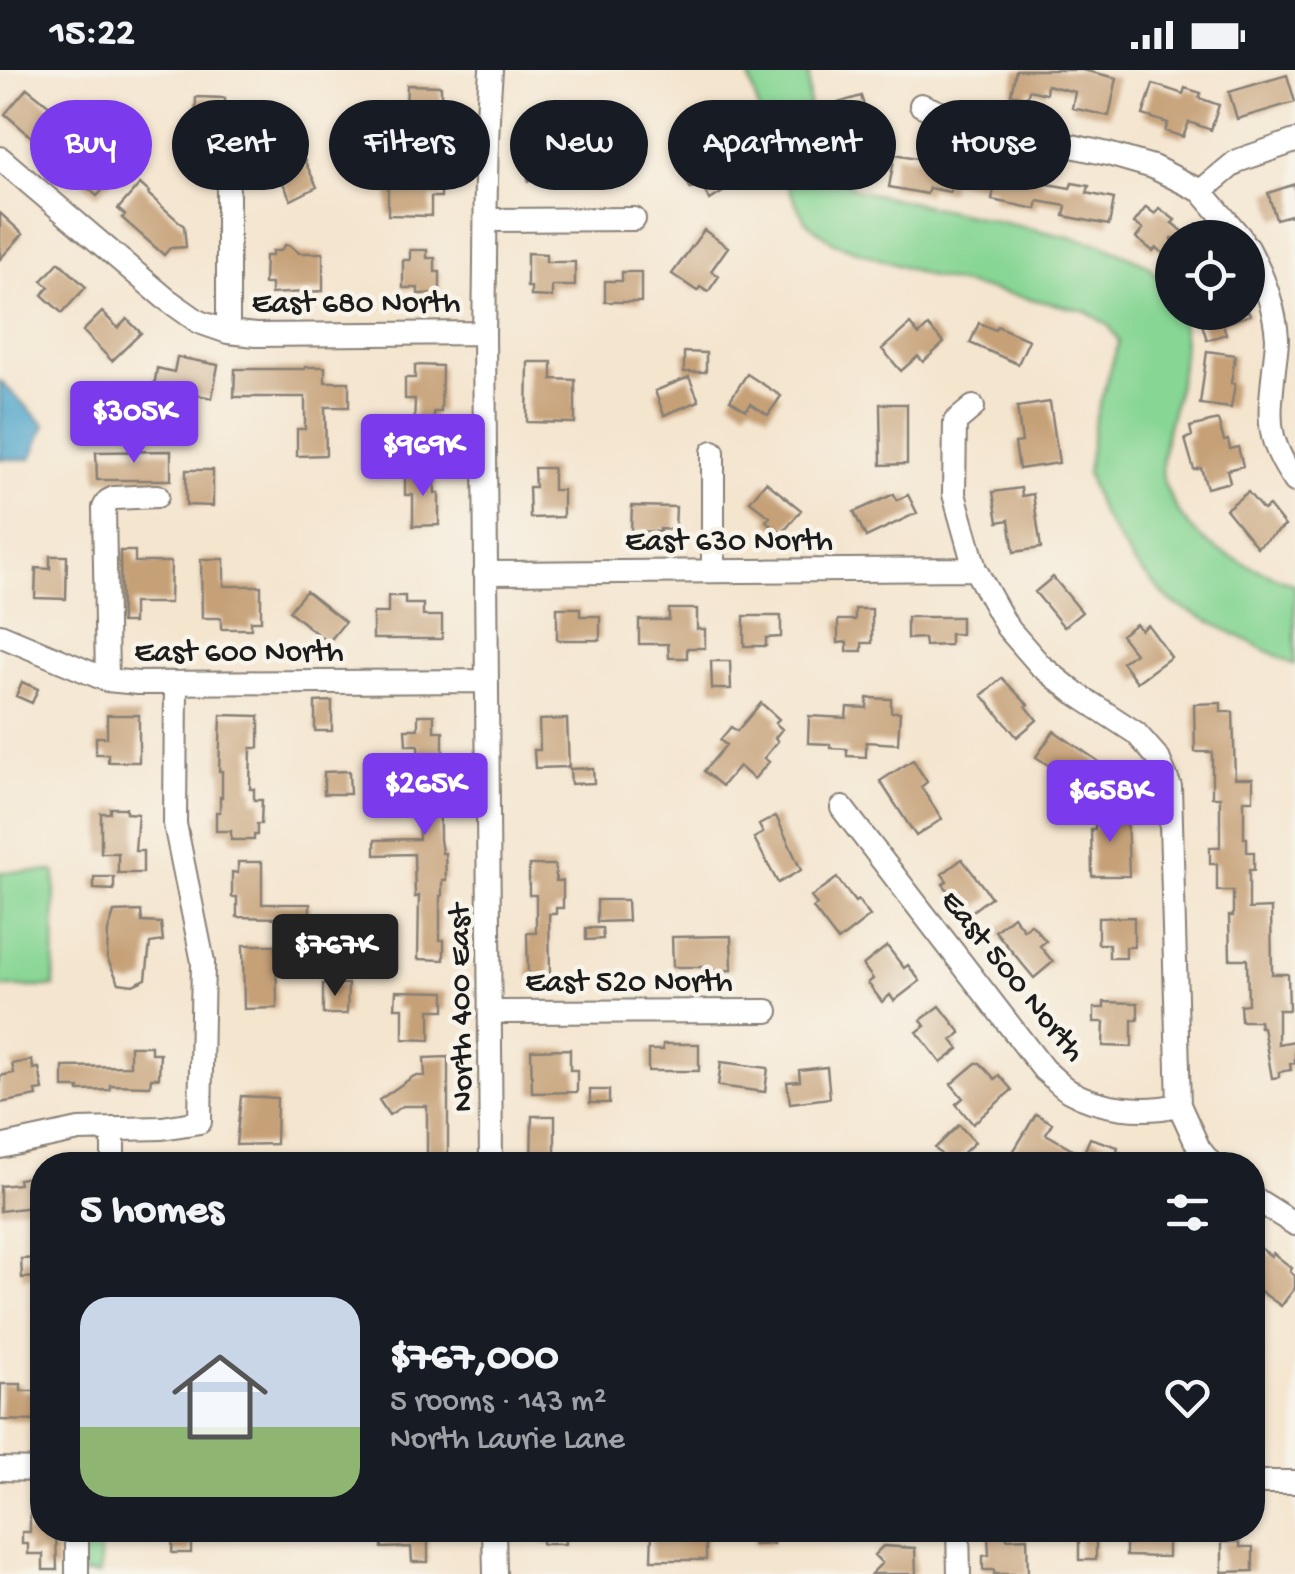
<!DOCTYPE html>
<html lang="en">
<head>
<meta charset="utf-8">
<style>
  :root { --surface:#171b24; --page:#242831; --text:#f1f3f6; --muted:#9ea1a6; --accent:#7c3aed }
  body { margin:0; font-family:"Gochi Hand",sans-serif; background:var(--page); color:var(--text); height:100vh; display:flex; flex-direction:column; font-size:38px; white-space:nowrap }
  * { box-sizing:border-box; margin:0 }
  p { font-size:32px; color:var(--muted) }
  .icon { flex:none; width:55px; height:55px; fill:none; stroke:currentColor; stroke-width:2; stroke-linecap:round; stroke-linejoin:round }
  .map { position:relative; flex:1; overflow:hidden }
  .sheet { position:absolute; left:30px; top:1082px; width:1235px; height:390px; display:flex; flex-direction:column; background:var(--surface); border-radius:40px; box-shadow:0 2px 8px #0004 }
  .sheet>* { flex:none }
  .guide { position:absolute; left:30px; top:30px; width:1235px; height:90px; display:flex; gap:20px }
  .fabs { position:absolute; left:1155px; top:150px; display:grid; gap:20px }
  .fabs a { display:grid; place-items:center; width:110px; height:110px; border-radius:50%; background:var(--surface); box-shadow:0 2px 8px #0004; font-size:50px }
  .price { position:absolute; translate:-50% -85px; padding:0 22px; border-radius:10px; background:var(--accent); color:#fff; font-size:32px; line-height:65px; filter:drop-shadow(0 2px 5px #0008) }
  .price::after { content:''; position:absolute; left:50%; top:60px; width:30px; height:22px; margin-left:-15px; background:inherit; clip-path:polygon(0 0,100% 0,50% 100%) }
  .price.active { background:#222; color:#fff }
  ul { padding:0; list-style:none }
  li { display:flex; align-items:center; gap:30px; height:250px; padding:0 50px }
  li span { display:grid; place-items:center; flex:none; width:280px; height:200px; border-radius:30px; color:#555 }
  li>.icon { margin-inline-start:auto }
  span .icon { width:120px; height:120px; fill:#fffc; stroke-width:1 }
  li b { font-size:42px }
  h2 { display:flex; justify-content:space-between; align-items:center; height:120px; padding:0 50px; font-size:42px }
  .tag { padding:0 35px; border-radius:45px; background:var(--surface); box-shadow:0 2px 8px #0004; font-size:35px; line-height:90px }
  .tag.active { background:var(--accent); color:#fff }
  .status { display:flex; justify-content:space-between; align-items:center; height:70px; padding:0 50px; background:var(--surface); direction:ltr }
  .status svg { height:28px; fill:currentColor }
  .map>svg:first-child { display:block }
  .green { fill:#87d694; stroke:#527958; stroke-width:2.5 }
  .water { fill:#4fa5cb; stroke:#366074; stroke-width:2.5 }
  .building { fill:#c6a178 }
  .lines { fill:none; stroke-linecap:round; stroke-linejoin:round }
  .minor-casing { stroke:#888076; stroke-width:26 }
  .minor { stroke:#fff; stroke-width:22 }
  .labels { text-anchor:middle; stroke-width:9; stroke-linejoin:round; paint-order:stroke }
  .street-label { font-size:32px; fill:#1c1c1c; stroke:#f7f3e8 }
</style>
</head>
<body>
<div class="status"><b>15:22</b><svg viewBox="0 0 49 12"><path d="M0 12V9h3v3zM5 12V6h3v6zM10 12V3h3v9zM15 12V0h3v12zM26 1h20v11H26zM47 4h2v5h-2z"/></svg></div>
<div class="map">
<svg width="1295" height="1504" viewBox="0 0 1295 1504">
  <rect width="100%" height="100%" fill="#f7f3e8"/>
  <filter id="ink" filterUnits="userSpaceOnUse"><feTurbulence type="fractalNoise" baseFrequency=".01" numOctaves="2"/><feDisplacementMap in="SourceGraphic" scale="20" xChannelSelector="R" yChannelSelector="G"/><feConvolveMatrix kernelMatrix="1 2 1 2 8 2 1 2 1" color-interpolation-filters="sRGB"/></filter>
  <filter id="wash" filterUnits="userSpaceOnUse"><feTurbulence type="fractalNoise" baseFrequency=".0048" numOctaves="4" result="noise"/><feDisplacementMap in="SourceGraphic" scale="40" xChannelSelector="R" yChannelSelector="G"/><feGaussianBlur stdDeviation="2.25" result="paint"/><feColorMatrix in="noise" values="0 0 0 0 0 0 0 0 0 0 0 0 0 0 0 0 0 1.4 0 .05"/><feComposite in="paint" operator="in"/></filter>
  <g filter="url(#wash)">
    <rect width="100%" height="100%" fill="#f4e5cf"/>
    <!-- green -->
    <path class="green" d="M751,0H809C808,55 808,87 856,120L1101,174L1148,195L1171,223L1172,242L1179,243C1188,266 1182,301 1176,326C1170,349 1159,385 1163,409C1164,416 1169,424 1172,430C1195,480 1248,495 1295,515V595L1171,532L1134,493L1101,443L1087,403L1095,350L1119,271L1109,256L1086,241L931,207L834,173L805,151L772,85L750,10Z
      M55,801L54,917H0V802Z
      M66,1460H100V1504H66Z"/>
    <!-- water -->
    <path class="water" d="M0,311L45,355L31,389H0Z"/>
    <g id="blocks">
      <!-- building -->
      <path class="building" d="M1016,0H1082L1117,8L1109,46L1072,38L1075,22L1047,15L1046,24L1029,20L1027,28L1011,24Z
        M1287,5L1295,32L1237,49L1229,22Z
        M1153,14L1183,24L1185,18L1201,23L1199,28L1219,35L1211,60L1189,52L1183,67L1165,61L1168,53L1143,45Z
        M407,15L441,16V34H432L431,68L405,67Z
        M27,18L61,45L50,57L56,62L43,77L5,44Z
        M861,26L875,71L865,74L872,94L850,100L842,75L834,78L826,52L833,50L828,36Z
        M196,27L225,28V39H234L233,67L216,66L217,60L195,59Z
        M533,51H556V69H560L559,112L528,111V69H533Z
        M597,52H620V64H635L636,95L597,96Z
        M288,56L317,117L291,130L262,69Z
        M85,67L121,100L97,126L83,114L88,108L66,88Z
        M895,84L972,98L973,93L1043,108L1042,113L1070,118L1072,113L1089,116L1087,123L1114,129L1109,155L1064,146L1066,136L1038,131L1036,139L992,130L994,119L952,111L950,122L929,118L927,124L889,117Z
        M694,87L701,98L712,91L729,118L710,130L700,114L691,119L678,97Z
        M388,101H441V127H431V146L388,145Z
        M140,114L149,122L148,124L184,156L186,177L170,178L164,185L122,148L125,145L118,139Z
        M1295,114V144L1276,149L1268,123Z
        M1146,137L1155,144L1159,138L1175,150L1172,153L1192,168H1172V190L1156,178L1153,181L1136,168L1143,159L1134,153Z
        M0,143L23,164L0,189Z
        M704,160L728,177L711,201L719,206L708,222L700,217L697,221L672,204Z
        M285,175L291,176L299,183H323V221L271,224V214H264L265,186H272V181H280Z
        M410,180H427V188H435V202H440V223L418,224V218H403V190H410Z
        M527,183L546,184V192H575V216H552V227L531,226V217H527Z
        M59,192L86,217L62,243L42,225L49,217L42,211Z
        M622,202H641V232H605V211H622Z
        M102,242L118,258L127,249L141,263L112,291L83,261Z
        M1198,242H1249L1250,245L1223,254L1226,264L1207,270Z
        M979,253L995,260L997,256L1029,270L1018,294L970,273Z
        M910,254L919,265L928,256L944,273L923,292L918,286L901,301L882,279Z
        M1207,281L1235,285L1231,313L1235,314L1231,338L1200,334Z
        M684,282L706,283V302H684Z
        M177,287L218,295L212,328L154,317L157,298L174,302Z
        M528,292H552V309L575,310V353L527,352Z
        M415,295L442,296L441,342H434V360H414L415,329H405V308H415Z
        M305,297H325V312H349V337H325L326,385L297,386V359H305V327H234L235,299H305Z
        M747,304L781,326L768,345L751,334L746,340L730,330Z
        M689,307L699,331L664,345L655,321Z
        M1050,332L1059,393L1019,399L1015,373L1022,372L1017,337Z
        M880,334H907V394L881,395Z
        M1218,350L1224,371L1228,370L1230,379L1238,377L1243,396L1227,400L1230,412L1207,418L1201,398L1194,400L1185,369L1192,366L1190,357Z
        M171,381V410H97L96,382Z
        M534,398H553V420H563V447L530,448L529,417H535Z
        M186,400H213V436L186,435Z
        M405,405H435V423H439V455L413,456V425H405Z
        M766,412L801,440L782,464L766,451L770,447L750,431Z
        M1021,418L1022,426L1033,424L1041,478L1014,482L1009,450L998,452L993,422Z
        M1248,422L1263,440L1269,436L1285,456L1257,477L1226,439Z
        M894,424L897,430L908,425L917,443L866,467L854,442Z
        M632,436L676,437L675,460L660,459V462L631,461Z
        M120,481H135V492H171L170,533H133V553H121Z
        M50,486H67L66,529L35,528L36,498L50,499Z
        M201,489H224V516H261V551H251V559H221V548H202Z
        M1053,507L1082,542L1064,557L1035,522Z
        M306,521L345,552L328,573L289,541Z
        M388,526H405V534H423V546H442V569H373V543H388Z
        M557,538H580V546H600V570H557Z
        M669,539H697V559H705V578H687V588H669L668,574H639V550H669Z
        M855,539H872V573H862V581H847V572L838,573V550H855Z
        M744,546H781V567L766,568V576H744Z
        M907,547H961V564H950V575L925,576L924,568L907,569Z
        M1136,554L1141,560L1148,555L1171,587L1137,612L1122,592L1135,583L1121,565Z
        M711,591H730L731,619H712Z
        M1002,608L1028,635L1026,636L1037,650L1017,667L982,625Z
        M22,612L38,619L32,633L16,626Z
        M867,628L891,629V642H900L898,674L866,672V687L847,686V679L830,678V674L808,673L809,646L846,648L847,637L867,638Z
        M332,631V661H315V632Z
        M761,633L779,649L775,653L782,659L775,668L778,671L764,688L769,692L754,709L739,696L722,716L704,701L726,675L720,670L731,657L737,661Z
        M1221,633V642H1233L1235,708H1253V730H1244V768H1247V782H1254V800H1249V839L1271,838L1272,904H1288L1289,940H1278V974L1295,971V993L1290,994L1291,1000L1279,1002V1007L1272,1008L1263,957H1260L1259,951H1241L1240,935L1248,934L1247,889H1230L1229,846H1233V821H1217V794H1210V777H1220V727H1212V682H1195L1194,634Z
        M107,645H139V692H108V684H96V667H107Z
        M221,645L259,646V678H251L250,719H254V730H262L261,754H257V765H254V770H231V761H216V742H220V727H222V701H219Z
        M418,645H434V661H443V685H439L440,769L442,783H445L446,810H442V826H440V870H444V890L418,889L419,826L415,827L414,784L375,785V770L419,769L418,727H412V711H419L418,675H406L405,659H418Z
        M567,649L569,697L535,698L534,680H540L539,650Z
        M1054,661L1098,691L1083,714L1070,705L1068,708L1036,687Z
        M913,690L927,712L921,717L942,749L916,766L880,711Z
        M593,698L594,713L571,714L570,699Z
        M349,701L350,724H324V702Z
        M110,738H126V743L138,744L135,781H143V803H118V783H101V743H110Z
        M1095,742H1127L1129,806H1092L1091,759H1095Z
        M776,746L801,800L778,813L754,768L763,763L759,755Z
        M962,789L991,827L967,845L943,814L947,811L942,804Z
        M238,792H262V834H310V860H282V848L237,847V827H232V802L238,803Z
        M529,795H555L556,811H563V838H556V844H549L550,906L528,907L527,863H536V825H529Z
        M94,807H114V820L94,819Z
        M837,808L855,832L858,830L870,846L838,871L813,838L817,835L811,827Z
        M597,830H627L628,851L597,852Z
        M141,841L142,852L161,853L163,871L150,873L146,909L133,915L119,913L107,888L108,861L114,842Z
        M1013,846L1024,860L1031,854L1046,871L1040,876L1053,892L1034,908L995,861Z
        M1134,847V877H1126V888H1109V874H1098V848Z
        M586,858H602L603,869L586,870Z
        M731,866L732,900L710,901V897H673L672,867Z
        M243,875H276L277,938L244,939Z
        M887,876L904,898L908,895L920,911L894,931L890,925L882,932L868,913L873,909L863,895Z
        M323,914H348L347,944H323Z
        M396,921L445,922V940H430V970L403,969V938H395Z
        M1104,932L1138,933V950H1132V977L1103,976L1104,952H1094V938H1104Z
        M940,936L961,963L952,970L959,979L941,993L917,962L925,956L921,950Z
        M663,974H699V1001H648V980H663Z
        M130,976H151V983H160L159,1008H151L150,1016L110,1015V1020L79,1021V1018H63V997L130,996Z
        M570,979V1000H577V1022L532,1023L531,980Z
        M448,987V1095H427V1036H403L389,1045L379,1030L414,1006H425L424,988Z
        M32,990L33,999L39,998L43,1020L36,1021L37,1026L0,1033V1006L14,1003L12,994Z
        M721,992L768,998L765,1022L718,1016Z
        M976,993H980L995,1009L999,1005L1012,1020L973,1054L956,1034L963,1028L951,1014Z
        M827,997L830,1028L790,1033L787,1012L800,1011L799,1000Z
        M590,1020H609V1033H590Z
        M241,1026L277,1028L276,1074L236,1075Z
        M1036,1044L1052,1053L1046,1064L1083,1085L1090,1068L1118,1077L1117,1081L1152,1095H1036L1013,1082Z
        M532,1046H555V1095H531Z
        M959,1055L975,1072L951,1095L935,1078Z
        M36,1106L40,1136L0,1141V1116L19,1114L18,1109Z
        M1252,1172L1271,1186L1273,1183L1292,1198L1290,1202L1295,1206V1218L1281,1236L1252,1215Z
        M39,1188L40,1207L22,1208L21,1189Z
        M1,1314H21V1321H42V1351L0,1350Z
        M30,1444H42V1460H56L57,1500H43V1484H28V1474H22V1462H30Z
        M382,1460H428V1492H412L411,1477L382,1478Z
        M542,1460H565V1474H542Z
        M753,1460H773V1474L754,1475Z
        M1079,1460H1096V1490H1079Z
        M173,1461L191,1462V1483H172Z
        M652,1462L706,1463V1490H651Z
        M1006,1465L1007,1469L1027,1468L1028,1504H994V1500H983V1486L989,1485L988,1466Z
        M1126,1466L1168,1467V1487L1126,1486Z
        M1222,1472H1240V1477H1253V1501L1222,1502Z
        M883,1476L915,1478L916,1504H871L882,1493L874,1485Z"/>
    </g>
  </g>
  <g filter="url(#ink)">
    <use href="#blocks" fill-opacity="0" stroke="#888076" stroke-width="2.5"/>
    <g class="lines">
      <!-- minor casing -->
      <g class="minor-casing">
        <path id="minor" d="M491,0C484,88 486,175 484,263L491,1095
          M921,35L959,51L1108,84L1153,97L1201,121L1241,168
          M0,88L165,228L199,252L228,262L256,265L484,263
          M228,120V262
          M1201,121L1237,91L1295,71
          M487,150L634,149
          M1248,178C1263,206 1275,236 1277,268C1277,278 1275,289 1274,299C1269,349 1265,368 1295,411
          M973,337L955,352L954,424L975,499L1007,557L1040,595L1075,623L1136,663L1158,688L1170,717L1179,1035L1199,1079L1212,1095
          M713,382V501
          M485,503L975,499
          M0,565L107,610L138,613L486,611
          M107,610L104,438L108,431L114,428L157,426
          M842,738L1044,1000C1052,1006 1060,1015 1069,1021C1100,1039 1144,1043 1179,1035
          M491,942L767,941
          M113,1059V1095
          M0,1077L79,1060L162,1058L200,1052L203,892L175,754L176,613
          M1252,1127L1295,1154
          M0,1399L42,1400
          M1252,1412H1295
          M494,1460L495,1504
          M958,1460L959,1504
          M77,1504V1460"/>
      </g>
      <!-- minor -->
      <use href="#minor" class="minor"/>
    </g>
  </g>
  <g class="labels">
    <!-- street labels -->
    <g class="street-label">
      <text x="356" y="241">East 680 North</text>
      <text x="729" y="479">East 630 North</text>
      <text x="239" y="590">East 600 North</text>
      <text transform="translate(1015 904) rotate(51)" y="11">East 500 North</text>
      <text x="629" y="920">East 520 North</text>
      <text transform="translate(458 938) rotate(-91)" y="11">North 400 East</text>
    </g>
  </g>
</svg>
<div class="fabs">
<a><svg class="icon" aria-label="locate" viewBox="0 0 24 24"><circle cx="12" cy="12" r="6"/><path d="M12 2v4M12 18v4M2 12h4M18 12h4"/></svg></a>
</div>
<b class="price" style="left:134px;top:396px">$305K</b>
<b class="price" style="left:423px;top:429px">$969K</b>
<b class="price" style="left:425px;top:768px">$265K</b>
<b class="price" style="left:1110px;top:775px">$658K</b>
<b class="price active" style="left:335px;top:929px">$767K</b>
<div class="guide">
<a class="tag active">Buy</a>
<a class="tag">Rent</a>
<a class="tag">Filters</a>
<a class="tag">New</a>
<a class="tag">Apartment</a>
<a class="tag">House</a>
</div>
<section class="sheet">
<h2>5 homes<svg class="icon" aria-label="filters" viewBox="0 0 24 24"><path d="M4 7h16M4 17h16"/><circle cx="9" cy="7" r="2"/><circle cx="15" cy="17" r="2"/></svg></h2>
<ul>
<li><span style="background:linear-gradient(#c9d6e8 65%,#8fb573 0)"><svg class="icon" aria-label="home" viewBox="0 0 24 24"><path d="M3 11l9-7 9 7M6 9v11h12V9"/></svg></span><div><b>$767,000</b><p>5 rooms · 143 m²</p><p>North Laurie Lane</p></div><svg class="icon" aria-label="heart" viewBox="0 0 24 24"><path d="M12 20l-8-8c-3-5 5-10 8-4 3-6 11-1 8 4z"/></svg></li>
</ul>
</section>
</div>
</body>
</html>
